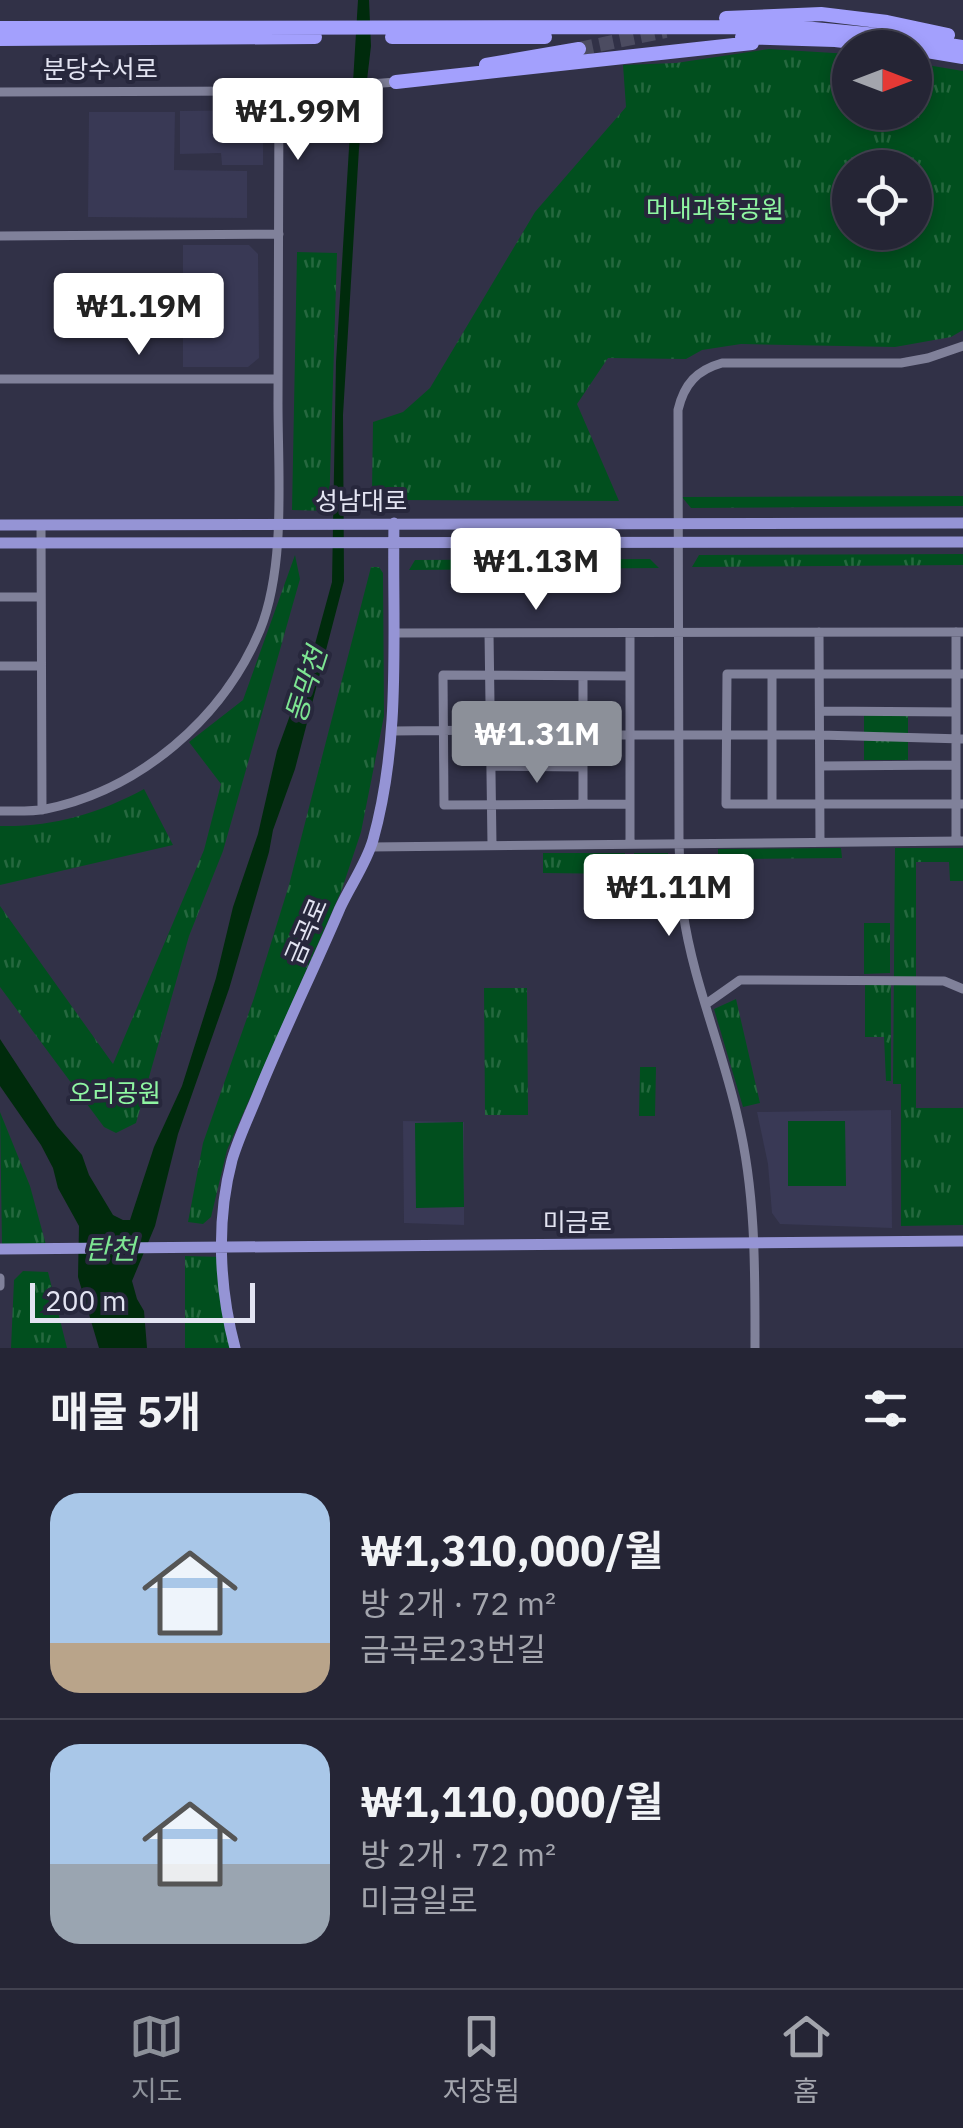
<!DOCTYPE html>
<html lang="ko">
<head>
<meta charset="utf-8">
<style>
  :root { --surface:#252535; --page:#2d2d3d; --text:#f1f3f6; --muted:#a3a5ad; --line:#424250; --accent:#8c9099 }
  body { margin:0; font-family:"IBM Plex Sans","Noto Sans KR",sans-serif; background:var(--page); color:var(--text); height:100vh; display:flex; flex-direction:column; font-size:38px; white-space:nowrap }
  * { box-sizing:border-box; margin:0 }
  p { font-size:32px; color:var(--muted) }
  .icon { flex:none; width:55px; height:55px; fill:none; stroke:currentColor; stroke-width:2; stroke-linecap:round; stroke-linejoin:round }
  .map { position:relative; height:1348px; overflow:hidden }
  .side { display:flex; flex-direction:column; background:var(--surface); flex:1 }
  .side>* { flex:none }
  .needle { width:65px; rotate:90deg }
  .controls { position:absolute; left:832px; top:30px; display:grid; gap:20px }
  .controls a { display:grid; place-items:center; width:100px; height:100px; border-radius:50%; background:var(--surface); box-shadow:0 5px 15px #0003,0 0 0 2px var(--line); font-size:50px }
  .scale { position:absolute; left:30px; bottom:25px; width:225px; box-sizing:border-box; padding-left:10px; border:5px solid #e3e4f2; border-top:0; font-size:28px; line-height:35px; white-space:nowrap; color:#e3e4f2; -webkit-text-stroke:8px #27273c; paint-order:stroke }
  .price { position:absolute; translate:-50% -85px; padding:0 22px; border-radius:10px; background:#fff; color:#222; font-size:32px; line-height:65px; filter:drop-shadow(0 2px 5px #0008) }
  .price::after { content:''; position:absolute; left:50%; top:60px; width:30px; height:22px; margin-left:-15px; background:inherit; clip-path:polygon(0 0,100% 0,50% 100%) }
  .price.selected { background:var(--accent); color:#fff }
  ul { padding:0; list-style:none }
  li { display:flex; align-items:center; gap:30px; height:250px; padding:0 50px }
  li+li { border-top:2px solid var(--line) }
  li span { display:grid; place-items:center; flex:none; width:280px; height:200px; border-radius:30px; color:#555 }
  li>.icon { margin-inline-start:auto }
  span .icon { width:120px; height:120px; fill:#fffc; stroke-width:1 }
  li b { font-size:42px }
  h2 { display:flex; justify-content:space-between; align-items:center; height:120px; padding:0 50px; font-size:42px }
  .menu { display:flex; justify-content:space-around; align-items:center; height:140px; border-top:2px solid var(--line); background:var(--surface); font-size:28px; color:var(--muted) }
  .menu a { display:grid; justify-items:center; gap:5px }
  .menu .selected { color:var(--accent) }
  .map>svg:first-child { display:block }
  .built { fill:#393955 }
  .grass { fill:url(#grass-tufts); fill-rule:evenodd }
  .pitch { fill:#014f1e }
  .water { fill:#002b0c }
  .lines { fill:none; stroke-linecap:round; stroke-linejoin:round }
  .highway-tunnel { stroke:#4c4c61; stroke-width:14; stroke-dasharray:14 7; stroke-linecap:butt }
  .minor { stroke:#80819a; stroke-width:9 }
  .major { stroke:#9594d5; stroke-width:11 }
  .highway { stroke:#a3a0fd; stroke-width:14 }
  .labels { text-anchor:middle; stroke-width:8; stroke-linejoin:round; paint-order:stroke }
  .street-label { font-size:25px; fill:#e3e4f2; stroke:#27273c }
  .park-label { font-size:25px; fill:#8ff6a2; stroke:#27273c }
  .water-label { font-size:28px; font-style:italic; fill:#7de592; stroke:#27273c }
</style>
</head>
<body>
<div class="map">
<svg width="963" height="1348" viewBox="0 0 963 1348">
  <defs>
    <pattern id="grass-tufts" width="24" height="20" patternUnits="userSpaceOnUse" patternTransform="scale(2.5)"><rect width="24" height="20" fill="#014f1e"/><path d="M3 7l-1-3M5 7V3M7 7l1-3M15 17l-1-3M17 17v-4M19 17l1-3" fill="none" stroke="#26683f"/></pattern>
  </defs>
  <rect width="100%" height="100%" fill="#313147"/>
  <!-- built -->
  <path class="built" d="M263,110V165H222L221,153L180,154V111Z
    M89,112H175L174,170L247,171V218L88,217Z
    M183,245H249L258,254L259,358L248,367H183Z
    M891,1110L892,1228L780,1224L772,1213L768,1164L757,1112Z
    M403,1121L464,1122V1225L404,1223Z"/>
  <!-- grass -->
  <path class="grass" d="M769,49L850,54V112H915V63L963,71V330L951,337L895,347L741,344L702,350L686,359L608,358L577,404L619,501L393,500L372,491L373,422L403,412L430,388L535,212L626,107L623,65L676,63ZM850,168H915V232H850Z
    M297,252L337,253L329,511L292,510Z
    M963,496V506L691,508L682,497Z
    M963,554V565L692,567L699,555Z
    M295,555L300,579L223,851L189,936L136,1123L116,1133L104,1127L0,987V906L113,1064L204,850L221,784L189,742L243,700Z
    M650,559L659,568L409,570L415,560Z
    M371,567H379L383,573L384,716L361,832L342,889L227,1150L211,1217L203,1224L188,1222L203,1143L254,998L289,885Z
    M864,714L908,715V760H864Z
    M492,715H576L577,746L493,745Z
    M144,789L173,845L0,885V826C53,827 98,814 144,789Z
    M841,848L842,858L718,859V849Z
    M895,848H963V881H950L949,862H916V1108H963V1225L901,1226V1084H893Z
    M543,853H625V874L543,873Z
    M634,853H668L671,902H631Z
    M864,923H890V973L864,974Z
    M891,984V1081H886L884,1037H865V985Z
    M484,988H527L528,1115H485Z
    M736,999L760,1103L743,1107L714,1009Z
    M640,1067H656L655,1116H639Z
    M0,1112L30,1186L46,1245H2Z
    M185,1256L222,1257L236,1348H185Z
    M23,1271L48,1272L67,1348H11L14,1280Z"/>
  <!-- pitch -->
  <path class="pitch" d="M788,1121H845L846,1186H788Z
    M463,1122L464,1207L416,1208L415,1123Z"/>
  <!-- water -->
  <path class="water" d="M358,0H369L371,46L359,148L343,415L344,581L295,769L273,830L269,852L229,989L178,1134L155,1226L132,1281L137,1299L144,1311L147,1348H99L78,1277L79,1226L58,1188L53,1168L41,1145L0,1086V1039L57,1126L82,1155L89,1175L113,1215L123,1220H130L154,1147L182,1086L216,978L233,907L258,834L277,751L312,655L332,582L336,362Z"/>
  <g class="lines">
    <!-- highway-tunnel -->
    <path class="highway-tunnel" d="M579,49L666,31"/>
    <!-- minor -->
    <path class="minor" d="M0,92L279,91L396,82
      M0,236L279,234
      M0,379H278
      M41,525L42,810
      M0,597H40
      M819,632L820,842
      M394,633L963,632
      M489,633L492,844
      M630,633V842
      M0,666H40
      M772,674V804
      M963,674H727L726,804H963
      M583,676V804
      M630,676L443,675L444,805L630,804
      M820,711L956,712
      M490,714L583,713
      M393,731L491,730
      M583,735H820L963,739
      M491,766L583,767
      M820,766L956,765
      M0,811C15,811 31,812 46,809C139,790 223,719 260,630C286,566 278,473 278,404C278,300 278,196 279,91
      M956,841V632
      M371,847L963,841
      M706,1004L740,980L944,981L963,989
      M0,1278V1286
      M755,1348C755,1271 756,1195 738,1119C723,1050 693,982 683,912C680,889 680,865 679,843L678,410C684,384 697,370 722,363H901L928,358L963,346"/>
    <!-- major -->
    <path class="major" d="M0,525L963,523
      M0,543L963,542
      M0,1249L963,1241
      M235,1348C219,1288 216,1220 232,1160C239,1136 251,1112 260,1089C285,1028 314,969 340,908C350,886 366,864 373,840C402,736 392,630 394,523"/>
    <!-- highway -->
    <path class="highway" d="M726,18L821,14L887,22L948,35
      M0,28L793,27L898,37L963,47
      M392,37H545
      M742,37L835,40L905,48
      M0,39L315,37
      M915,49L963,57
      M486,65L579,49
      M396,82L752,43"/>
  </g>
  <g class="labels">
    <!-- street labels -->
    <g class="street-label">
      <text x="100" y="78">분당수서로</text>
      <text x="361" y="510">성남대로</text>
      <text transform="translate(306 931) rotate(-67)" y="9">금곡로</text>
      <text x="577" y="1231">미금로</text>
    </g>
    <!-- park labels -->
    <g class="park-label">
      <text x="715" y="218">머내과학공원</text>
      <text x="115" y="1102">오리공원</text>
    </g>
    <!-- water labels -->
    <g class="water-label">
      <text transform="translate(306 685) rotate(-72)" y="10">동막천</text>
      <text x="110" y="1259">탄천</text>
    </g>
  </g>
</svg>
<div class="controls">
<a><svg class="needle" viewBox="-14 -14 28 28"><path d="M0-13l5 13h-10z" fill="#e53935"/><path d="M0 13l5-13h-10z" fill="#a3a5ad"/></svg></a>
<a><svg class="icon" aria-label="locate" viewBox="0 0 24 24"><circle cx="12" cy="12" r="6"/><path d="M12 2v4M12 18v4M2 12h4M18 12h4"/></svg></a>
</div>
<div class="scale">200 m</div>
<b class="price" style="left:298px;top:163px">₩1.99M</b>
<b class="price" style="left:139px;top:358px">₩1.19M</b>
<b class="price" style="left:536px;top:613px">₩1.13M</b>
<b class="price selected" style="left:537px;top:786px">₩1.31M</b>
<b class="price" style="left:669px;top:939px">₩1.11M</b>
</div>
<section class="side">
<h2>매물 5개<svg class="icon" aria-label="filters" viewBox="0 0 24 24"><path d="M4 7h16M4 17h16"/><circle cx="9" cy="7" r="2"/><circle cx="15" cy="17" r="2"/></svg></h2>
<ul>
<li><span style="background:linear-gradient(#a9c7e8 75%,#b9a48a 0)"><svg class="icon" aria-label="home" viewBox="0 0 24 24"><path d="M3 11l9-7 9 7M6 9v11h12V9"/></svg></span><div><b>₩1,310,000/월</b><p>방 2개 · 72 m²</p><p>금곡로23번길</p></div></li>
<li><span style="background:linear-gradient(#a9c7e8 60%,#9aa5b1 0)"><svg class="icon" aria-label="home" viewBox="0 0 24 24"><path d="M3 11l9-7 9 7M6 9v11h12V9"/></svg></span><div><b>₩1,110,000/월</b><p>방 2개 · 72 m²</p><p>미금일로</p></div></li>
</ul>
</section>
<nav class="menu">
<a class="selected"><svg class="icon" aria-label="map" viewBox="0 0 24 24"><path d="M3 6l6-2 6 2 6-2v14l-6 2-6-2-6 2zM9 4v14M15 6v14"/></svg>지도</a>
<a><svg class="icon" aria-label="saved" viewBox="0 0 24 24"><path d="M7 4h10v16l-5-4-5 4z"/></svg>저장됨</a>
<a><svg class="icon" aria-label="home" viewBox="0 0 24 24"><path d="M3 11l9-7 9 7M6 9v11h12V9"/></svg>홈</a>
</nav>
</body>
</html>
